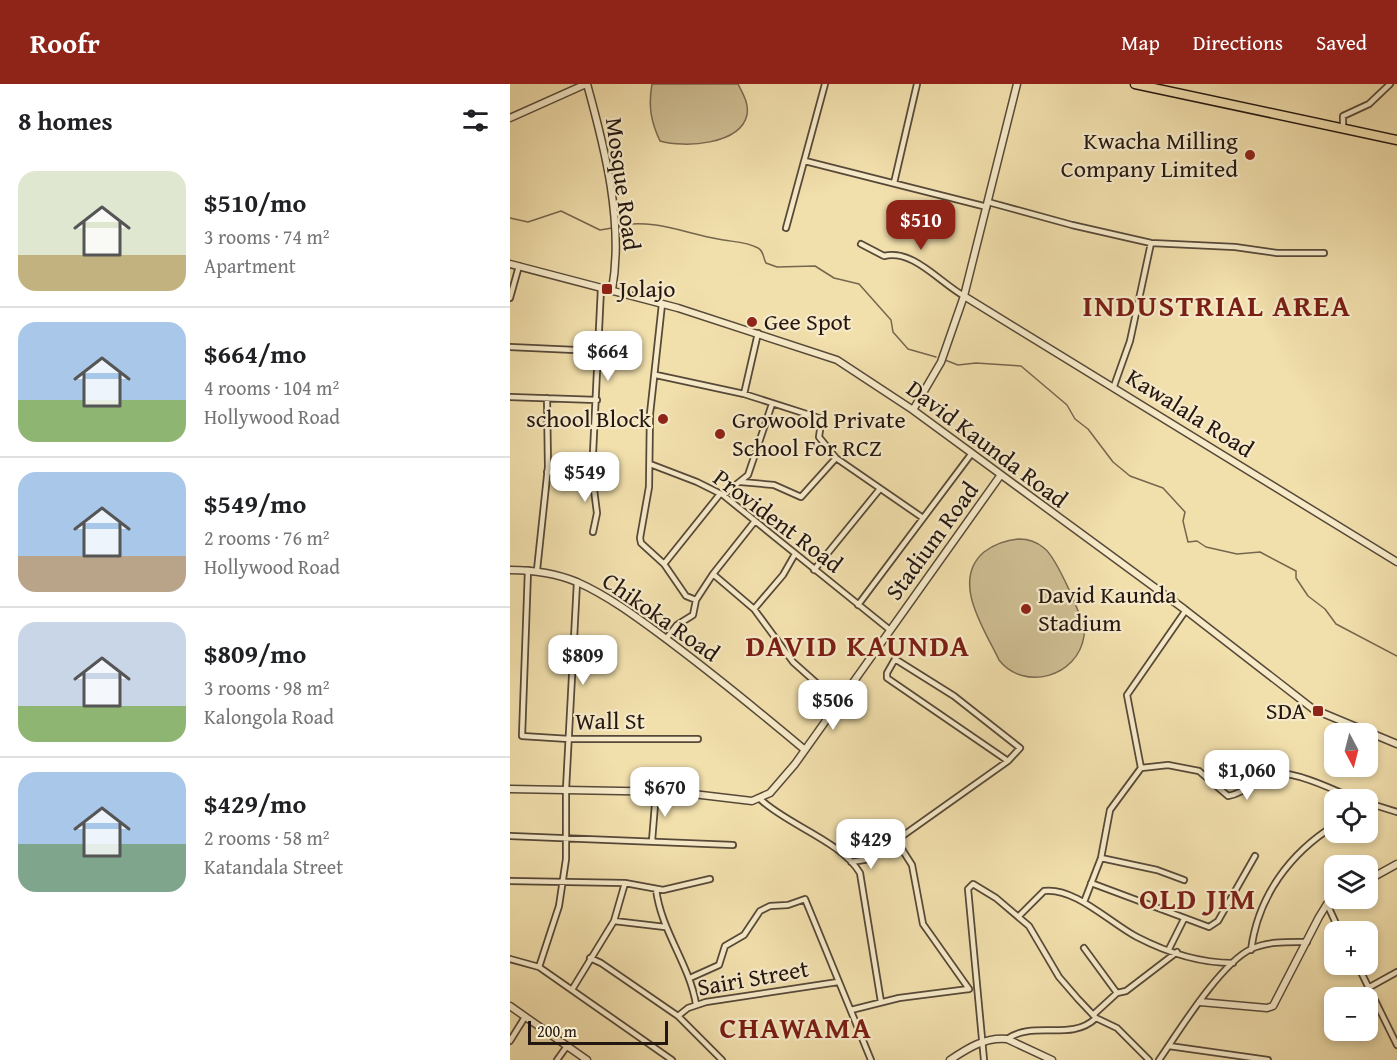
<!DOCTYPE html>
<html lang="en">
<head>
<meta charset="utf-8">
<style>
  :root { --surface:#fff; --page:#f6f6f6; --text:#202124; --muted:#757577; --line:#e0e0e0; --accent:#8f2418 }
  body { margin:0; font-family:"Gentium Book Plus",serif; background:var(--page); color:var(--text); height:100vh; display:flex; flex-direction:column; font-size:22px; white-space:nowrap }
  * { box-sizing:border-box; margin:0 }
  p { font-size:20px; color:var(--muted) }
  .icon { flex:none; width:33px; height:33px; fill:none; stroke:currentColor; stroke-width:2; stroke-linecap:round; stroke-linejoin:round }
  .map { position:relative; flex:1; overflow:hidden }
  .drawer { display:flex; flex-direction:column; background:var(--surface); width:510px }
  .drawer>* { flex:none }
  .needle { width:39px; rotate:173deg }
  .buttons { position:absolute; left:814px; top:639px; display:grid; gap:12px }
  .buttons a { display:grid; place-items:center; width:54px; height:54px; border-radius:12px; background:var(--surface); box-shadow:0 3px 9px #0003; font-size:30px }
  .scale { position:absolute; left:18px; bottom:15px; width:140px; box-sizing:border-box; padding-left:6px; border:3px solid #241711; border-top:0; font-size:16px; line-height:21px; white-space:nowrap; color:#241711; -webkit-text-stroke:4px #f6eac9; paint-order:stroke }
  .price { position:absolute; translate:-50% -51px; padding:0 14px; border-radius:12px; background:#fff; color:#222; font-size:20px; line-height:39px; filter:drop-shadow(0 2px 3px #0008) }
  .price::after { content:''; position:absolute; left:50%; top:36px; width:18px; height:14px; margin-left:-9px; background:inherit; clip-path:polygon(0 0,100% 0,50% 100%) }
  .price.selected { background:var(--accent); color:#fff }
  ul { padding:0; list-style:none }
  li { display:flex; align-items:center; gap:18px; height:150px; padding:0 18px }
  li+li { border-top:2px solid var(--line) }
  li span { display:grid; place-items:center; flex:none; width:168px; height:120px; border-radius:18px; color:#555 }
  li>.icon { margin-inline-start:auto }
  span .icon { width:72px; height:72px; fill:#fffc; stroke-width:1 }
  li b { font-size:26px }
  h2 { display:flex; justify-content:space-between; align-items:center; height:72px; padding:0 18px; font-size:26px }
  header { display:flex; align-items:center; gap:36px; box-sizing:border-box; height:84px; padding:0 30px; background:var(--accent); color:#fff }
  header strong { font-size:28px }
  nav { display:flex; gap:33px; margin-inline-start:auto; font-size:21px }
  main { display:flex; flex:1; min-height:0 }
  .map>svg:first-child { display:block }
  .green { fill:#cebd92; stroke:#796a52; stroke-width:1.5 }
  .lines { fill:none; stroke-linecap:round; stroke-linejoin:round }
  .stream { stroke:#75664e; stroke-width:1.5 }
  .minor-casing { stroke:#574938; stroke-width:8 }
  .tertiary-casing { stroke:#574938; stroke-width:9 }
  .trunk-casing { stroke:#241711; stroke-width:11 }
  .minor { stroke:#f6eac9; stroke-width:4.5 }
  .tertiary { stroke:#f6eac9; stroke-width:6 }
  .trunk { stroke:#f1dfac; stroke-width:8 }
  .poi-dot { fill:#8f2418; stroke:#f6eac9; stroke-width:2 }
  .labels { text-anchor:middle; stroke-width:4.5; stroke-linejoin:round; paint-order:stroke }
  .poi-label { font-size:24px; fill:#241711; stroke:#f6eac9; text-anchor:start }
  .street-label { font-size:24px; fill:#241711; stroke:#f6eac9 }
  .district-label { font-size:30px; font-weight:bold; letter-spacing:1.5px; fill:#7a1f14; stroke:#f6eac9 }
</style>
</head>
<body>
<header>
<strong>Roofr</strong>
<nav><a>Map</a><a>Directions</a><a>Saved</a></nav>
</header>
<main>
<section class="drawer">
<h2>8 homes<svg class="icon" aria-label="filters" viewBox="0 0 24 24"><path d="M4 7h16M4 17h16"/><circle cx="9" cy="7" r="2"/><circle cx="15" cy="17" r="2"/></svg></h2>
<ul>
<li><span style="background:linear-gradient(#dfe7d0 70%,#c2b280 0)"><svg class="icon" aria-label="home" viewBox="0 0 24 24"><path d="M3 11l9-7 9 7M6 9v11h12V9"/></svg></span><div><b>$510/mo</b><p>3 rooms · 74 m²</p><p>Apartment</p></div></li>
<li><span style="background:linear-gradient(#a9c7e8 65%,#8fb573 0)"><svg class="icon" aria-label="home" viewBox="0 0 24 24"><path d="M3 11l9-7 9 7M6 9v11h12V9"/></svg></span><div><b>$664/mo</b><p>4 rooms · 104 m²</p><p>Hollywood Road</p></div></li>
<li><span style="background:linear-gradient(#a9c7e8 70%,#b9a48a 0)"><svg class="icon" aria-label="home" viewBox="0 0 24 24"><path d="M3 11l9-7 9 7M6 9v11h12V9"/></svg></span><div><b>$549/mo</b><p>2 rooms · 76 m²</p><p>Hollywood Road</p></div></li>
<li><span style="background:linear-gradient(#c9d6e8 70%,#8fb573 0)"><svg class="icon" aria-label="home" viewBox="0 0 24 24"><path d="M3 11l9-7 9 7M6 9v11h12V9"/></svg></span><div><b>$809/mo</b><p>3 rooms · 98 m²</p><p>Kalongola Road</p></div></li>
<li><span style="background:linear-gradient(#a9c7e8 60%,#7fa58c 0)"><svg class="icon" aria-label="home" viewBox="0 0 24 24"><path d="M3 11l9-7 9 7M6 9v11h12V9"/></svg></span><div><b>$429/mo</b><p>2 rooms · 58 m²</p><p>Katandala Street</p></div></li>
</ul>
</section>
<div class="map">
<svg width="887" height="976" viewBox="0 0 887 976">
  <rect width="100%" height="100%" fill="#f1dfac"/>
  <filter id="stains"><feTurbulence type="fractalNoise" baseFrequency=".00333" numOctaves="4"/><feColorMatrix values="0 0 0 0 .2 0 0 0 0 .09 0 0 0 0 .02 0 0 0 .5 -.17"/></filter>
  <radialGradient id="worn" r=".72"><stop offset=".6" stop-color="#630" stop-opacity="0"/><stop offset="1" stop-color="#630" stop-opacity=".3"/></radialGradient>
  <!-- green -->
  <path class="green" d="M142,0H228C233,10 239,19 237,31C230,61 174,64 150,57C141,38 138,22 142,0Z
    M509,455C518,455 527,458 534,464C546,473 576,538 574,552C568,593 514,608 489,576C475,546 440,497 474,468C485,460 495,456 509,455Z"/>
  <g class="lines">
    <!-- stream -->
    <path class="stream" d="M0,134L18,138L51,127L90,146L102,144
      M107,142C141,134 175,149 208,155C221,158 235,157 248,164C254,167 253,174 256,179L267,183L305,182L324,194L349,200L381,236L383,248L398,265L426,273
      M435,276L448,281L466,279L511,282L557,321L565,335L578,345L603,378L620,392L653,404L675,428L673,437L678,458L687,457L696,463L727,470L750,468L786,487V494L798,512L815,525L826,540L887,572"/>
    <!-- minor casing -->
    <g class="minor-casing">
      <path id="minor" d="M833,45V32L859,20L880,0
        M295,77L477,123
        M384,99L407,0
        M478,118L562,141L641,159L725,163L767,169H814
        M276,144L315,0
        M351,160L374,172C403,165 429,198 454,212
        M0,214L9,182
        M152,220L140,330L139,403L130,454L131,459L154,480L176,512L186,516
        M0,263L87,267
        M146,291L234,310L309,334L311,339L309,353L326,374L413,434
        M604,302L620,257L641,159
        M234,310L248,249
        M0,313L87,316
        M140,380L187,398L213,411L380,546
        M37,388L82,390
        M231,398L264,401L291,413L326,374
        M213,411L238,391L262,320
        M83,448L87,429L82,390L91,204
        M154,480L210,410
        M18,486L12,652L59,655H188
        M27,486L38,383L37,314
        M304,486L369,406
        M203,490L244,525L283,578L329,619
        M348,521L462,369
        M244,525L273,491L285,470
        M156,555L167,541L183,531L186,516L203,490L245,437
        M631,684L617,611L676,526
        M250,715C277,741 331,757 350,789L371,918
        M858,719L887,728
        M0,752L223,761
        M386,756L402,781L413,840L459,905
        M142,757L146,708
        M591,774L647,786L674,796
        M341,778L360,775L498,677L510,664L444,612L385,575L377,589V594L498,677
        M0,797L115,799L153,806L200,795
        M581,799L699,843L708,837L745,772
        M146,805C151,847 179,879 186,920
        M574,818L591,774L600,726L631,684L658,681L689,687L718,712C734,710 744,695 759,690C780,684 827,707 847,716
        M817,820L830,848
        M509,832L534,807C565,803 600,839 627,853C656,868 690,879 723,879
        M104,837L155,843
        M574,864L607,909
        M659,865L674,835
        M741,866C748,812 780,769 825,741
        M80,874L91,879L168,932L212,976
        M0,875L29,883L162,976
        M847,880L887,961
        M29,883L49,822L56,775V705L67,498
        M180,894L209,881L215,862L234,851L250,827L260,822L278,821L295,815L361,976
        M63,904L104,837L115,799
        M858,904L887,888
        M341,926L389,914L459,905
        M583,931L607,909L616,907L667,868
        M168,932L178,924L196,918L328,898
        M497,955C524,936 561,958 586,934
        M0,957L15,933
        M659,962L758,976
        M47,976L57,962
        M474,976L458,805L463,800L486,814L519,842L549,893L568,915L586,934L607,944L639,976
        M649,976C669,947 710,880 741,865C758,857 779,858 797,858"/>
    </g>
    <!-- tertiary casing -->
    <g class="tertiary-casing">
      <path id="tertiary" d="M77,0C95,65 114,139 102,206
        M0,34L76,0
        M0,180L168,224L327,276L403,326L674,525L803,625L887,660
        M454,212L887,478
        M403,326L431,278L454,212L507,0
        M0,486C23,486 45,489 67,498C101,513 133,538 163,560C208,594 252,630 295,666
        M0,705L166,708L242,717L260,709L285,680L490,392
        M858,796L887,780
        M690,918L757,924L763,922L809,833L817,820L825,814
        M0,922L77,976
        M440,976C458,964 475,953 497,955L542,976"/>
    </g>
    <!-- trunk casing -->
    <g class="trunk-casing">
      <path id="trunk" d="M625,0L887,56"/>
    </g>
    <!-- minor -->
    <use href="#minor" class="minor"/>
    <!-- tertiary -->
    <use href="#tertiary" class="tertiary"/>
    <!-- trunk -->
    <use href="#trunk" class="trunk"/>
  </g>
  <!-- markers -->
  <g class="poi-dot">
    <circle cx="740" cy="71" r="6"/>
    <rect x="91" y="199" width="12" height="12" rx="3"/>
    <circle cx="242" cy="238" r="6"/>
    <circle cx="153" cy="335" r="6"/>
    <circle cx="210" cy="350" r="6"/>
    <circle cx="516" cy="525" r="6"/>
    <rect x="802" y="621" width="12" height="12" rx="3"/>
  </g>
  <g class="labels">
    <!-- poi labels -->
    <g class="poi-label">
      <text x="728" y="65" text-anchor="end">Kwacha Milling<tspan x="728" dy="28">Company Limited</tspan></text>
      <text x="109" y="213">Jolajo</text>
      <text x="254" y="246">Gee Spot</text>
      <text x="141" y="343" text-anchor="end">school Block</text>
      <text x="222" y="344">Growoold Private<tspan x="222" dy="28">School For RCZ</tspan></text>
      <text x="528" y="519">David Kaunda<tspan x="528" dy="28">Stadium</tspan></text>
      <text x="796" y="635" text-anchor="end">SDA</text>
    </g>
    <!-- street labels -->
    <g class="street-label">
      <text transform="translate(113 100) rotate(82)" y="8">Mosque Road</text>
      <text transform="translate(680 329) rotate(32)" y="8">Kawalala Road</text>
      <text transform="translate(477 360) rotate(37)" y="8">David Kaunda Road</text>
      <text transform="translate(268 437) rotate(37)" y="8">Provident Road</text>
      <text transform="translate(422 457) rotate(-54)" y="8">Stadium Road</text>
      <text transform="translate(151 533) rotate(35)" y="8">Chikoka Road</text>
      <text x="100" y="645">Wall St</text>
      <text transform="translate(243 894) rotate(-10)" y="8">Sairi Street</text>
    </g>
    <!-- district labels -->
    <g class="district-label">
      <text x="707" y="232">INDUSTRIAL AREA</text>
      <text x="348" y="572">DAVID KAUNDA</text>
      <text x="688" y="825">OLD JIM</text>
      <text x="286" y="954">CHAWAMA</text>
    </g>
  </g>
  <rect width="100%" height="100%" filter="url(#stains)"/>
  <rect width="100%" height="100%" fill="url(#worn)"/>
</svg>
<div class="buttons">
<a><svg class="needle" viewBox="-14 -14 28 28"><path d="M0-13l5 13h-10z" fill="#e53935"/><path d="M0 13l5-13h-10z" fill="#757577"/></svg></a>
<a><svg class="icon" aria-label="locate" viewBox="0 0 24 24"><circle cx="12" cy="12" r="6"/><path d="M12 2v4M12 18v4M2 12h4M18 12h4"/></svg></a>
<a><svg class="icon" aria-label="layers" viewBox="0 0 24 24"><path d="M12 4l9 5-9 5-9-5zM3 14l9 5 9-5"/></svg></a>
<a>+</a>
<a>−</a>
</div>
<div class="scale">200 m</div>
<b class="price selected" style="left:411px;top:167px">$510</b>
<b class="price" style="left:98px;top:298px">$664</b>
<b class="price" style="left:75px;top:419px">$549</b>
<b class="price" style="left:73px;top:602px">$809</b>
<b class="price" style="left:323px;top:647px">$506</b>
<b class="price" style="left:737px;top:717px">$1,060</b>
<b class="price" style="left:155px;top:734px">$670</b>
<b class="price" style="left:361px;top:786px">$429</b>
</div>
</main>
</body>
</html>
